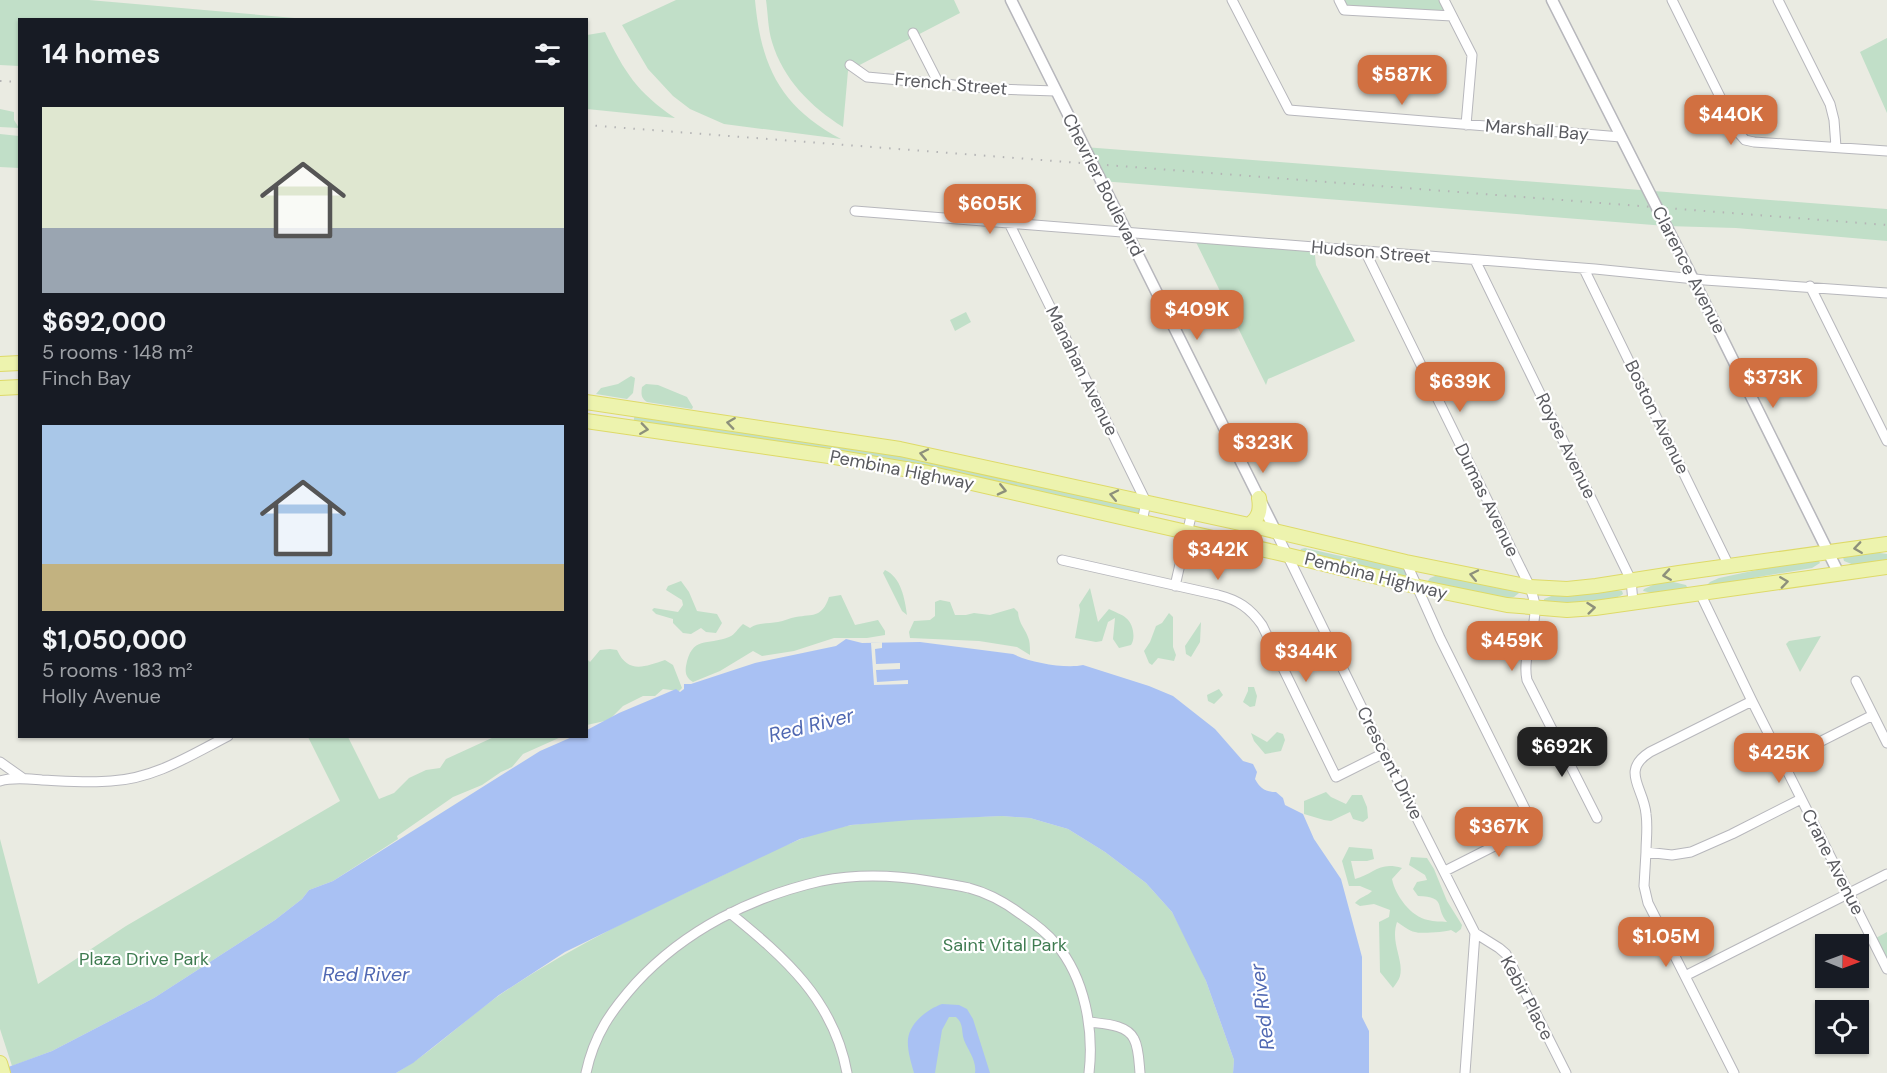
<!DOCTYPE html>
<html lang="en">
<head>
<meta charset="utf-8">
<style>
  :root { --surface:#171b24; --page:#242831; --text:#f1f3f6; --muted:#9ea1a6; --accent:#d17041 }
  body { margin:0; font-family:"DM Sans",sans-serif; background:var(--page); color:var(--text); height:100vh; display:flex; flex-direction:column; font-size:22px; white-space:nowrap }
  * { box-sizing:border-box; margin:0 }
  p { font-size:20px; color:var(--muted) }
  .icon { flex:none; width:33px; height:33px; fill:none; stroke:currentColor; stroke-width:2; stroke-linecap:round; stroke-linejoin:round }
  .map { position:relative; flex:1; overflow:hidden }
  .panel { position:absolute; left:18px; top:18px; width:570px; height:720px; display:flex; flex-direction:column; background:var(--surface); border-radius:0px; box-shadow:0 2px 4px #0004 }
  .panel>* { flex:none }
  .needle { width:39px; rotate:91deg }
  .controls { position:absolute; left:1815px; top:934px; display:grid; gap:12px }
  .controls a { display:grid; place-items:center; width:54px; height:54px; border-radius:0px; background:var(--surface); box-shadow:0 2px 4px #0004; font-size:30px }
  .price { position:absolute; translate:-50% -51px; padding:0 14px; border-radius:12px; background:var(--accent); color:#fff; font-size:20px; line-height:39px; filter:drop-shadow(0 2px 3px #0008) }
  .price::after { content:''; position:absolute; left:50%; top:36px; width:18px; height:14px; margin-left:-9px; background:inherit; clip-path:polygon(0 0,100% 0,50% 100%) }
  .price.on { background:#222; color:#fff }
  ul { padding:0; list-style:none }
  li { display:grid; align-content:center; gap:12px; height:318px; padding:0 24px }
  li span { display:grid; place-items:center; height:186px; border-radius:0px; color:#555 }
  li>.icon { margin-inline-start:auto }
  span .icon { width:108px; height:108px; fill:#fffc; stroke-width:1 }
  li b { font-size:26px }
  h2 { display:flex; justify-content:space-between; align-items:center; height:72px; padding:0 24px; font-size:26px }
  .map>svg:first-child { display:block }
  .green { fill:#c1dfc8 }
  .water { fill:#a9c1f3 }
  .pier { fill:#eaebe2 }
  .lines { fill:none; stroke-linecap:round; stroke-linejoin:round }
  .minor-casing { stroke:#b7b7bc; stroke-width:11 }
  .tertiary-casing { stroke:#b7b7bc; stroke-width:13 }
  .primary-casing { stroke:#deda68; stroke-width:16 }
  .minor { stroke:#fff; stroke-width:9 }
  .tertiary { stroke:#fff; stroke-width:10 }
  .primary { stroke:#edf3ae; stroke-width:14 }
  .rail { stroke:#b4b4b5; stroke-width:2; stroke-dasharray:1.5 8; stroke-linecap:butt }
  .oneway { stroke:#8d907b }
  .labels { text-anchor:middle; stroke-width:4.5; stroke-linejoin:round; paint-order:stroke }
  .street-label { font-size:18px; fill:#5a5b60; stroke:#fff }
  .park-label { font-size:18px; fill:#3e7b50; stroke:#fff }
  .water-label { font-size:20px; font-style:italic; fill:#5068b2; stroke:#fff }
</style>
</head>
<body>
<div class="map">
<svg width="1887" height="1073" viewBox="0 0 1887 1073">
  <rect width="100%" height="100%" fill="#eaebe2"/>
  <!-- green -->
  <path class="green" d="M0,0H89L306,19L20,20L19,66L0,65Z
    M676,0H755C761,67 781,107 841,139L724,124L690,109L673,96L648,69L622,25Z
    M766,0H954L960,13L848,71L843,127C811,107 783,79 772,42C768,29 768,14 766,0Z
    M1339,0H1444L1452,16L1344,10Z
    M605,32C625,73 637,92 675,118L587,109V35Z
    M1887,38V113L1860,52Z
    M0,109L14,112V120L19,128L0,127Z
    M0,134L19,136V168L0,167Z
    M1084,147L1887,209V241L1736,228L1666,226L1101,181Z
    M1194,238L1314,247L1316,265L1355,341L1268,379L1266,385Z
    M966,312L971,322L955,331L950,320Z
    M631,376L635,378L633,393L627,399L596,394L601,388L618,384Z
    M646,384L658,385L687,397L693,407L692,409L647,402C641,398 641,394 642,387Z
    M635,409L702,418L1146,501L1142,522L931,474L633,428Z
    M1305,548L1345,557L1399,564L1405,570L1409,577L1300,551L1301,549Z
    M1873,552L1887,554V562L1854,565L1844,561L1843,557Z
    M1813,561H1819L1820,563L1812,568L1758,577L1722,585L1705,587L1710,582L1719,578L1771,567Z
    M885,570C901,577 905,599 907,615L902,611L883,573Z
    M1440,574L1518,591L1519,593L1514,597L1507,598L1427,582L1430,578Z
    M681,581L689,592L697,611L717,614L722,623L716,633L706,632L701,628L691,634L683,633L673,623V619L656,614L652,610L654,608L678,612L683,605L682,600L666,590L668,586Z
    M1669,581L1686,585L1688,589L1656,594L1643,591L1644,589L1655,584Z
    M1090,588L1098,622L1109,609C1114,612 1122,614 1126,618C1133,623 1136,638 1131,645L1119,648L1113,639L1115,618L1108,622L1102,641L1096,642L1075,638L1080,610L1079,605Z
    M1611,589L1622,591L1623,594C1610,605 1560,604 1544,601V599L1554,595Z
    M841,595L855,625L878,620L885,631V635L867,638H834L794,651L762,656L753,651L720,671L693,682C686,678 685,673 686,666C692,635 707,646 729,637C735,635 738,628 743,624L750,628C758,622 768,624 778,622C784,621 790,618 796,617C813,614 822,618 829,597Z
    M940,600L950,602L955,615H966L974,613L990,615L1014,608L1018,612C1019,625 1026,629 1029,640C1030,644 1030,650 1030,655L1017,647L979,641L910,638L909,632L914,621L930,620L935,616V602Z
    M1169,613L1173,617V647L1176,655L1174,661L1158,658L1152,665L1149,663L1144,651L1150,642L1156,626L1162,623Z
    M1201,622L1200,642L1191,657L1186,654L1185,646Z
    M1821,636L1800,672L1786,644L1789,641Z
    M610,649L617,650C628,674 644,667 665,660L673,665L682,688L679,691L663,689L655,696H643L623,706L609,720L587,725L586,658L590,662L600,650Z
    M1248,687H1254L1257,696L1255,706L1250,707L1243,702L1248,691Z
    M1219,689L1223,695L1214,704L1208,701L1207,695Z
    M1277,732L1283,734L1285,740L1281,751L1265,754L1254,741L1251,733L1267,742Z
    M308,737H348L379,799L394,793L409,778L426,770L440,768L446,759L494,737H561L523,754L512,767L501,772L482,785L453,797L397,836L398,839L333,881L309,890L302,899L275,920L154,998L52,1051L12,1066L0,1029V839L38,984L126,926L340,801Z
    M1326,792L1331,797L1346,804L1352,795H1362L1367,807L1368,818L1363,822L1353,819L1350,812L1331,821L1324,820L1304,814V801Z
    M1002,816L1030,818L1068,829L1105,852L1146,883L1172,912L1197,960L1206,981L1234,1060L1233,1073H396C434,1051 465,1019 501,994C570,947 646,911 721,876C763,856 805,832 852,825C901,818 952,818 1002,816Z
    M1349,847L1372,849L1374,859L1367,861H1351L1355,879C1374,874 1379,861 1402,868L1392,879C1395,895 1411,917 1428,920C1434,922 1441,921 1447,922C1434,907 1448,897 1418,896L1413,889L1417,882L1427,880L1425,875L1409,865L1411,857L1427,858L1434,869L1447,901L1462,925L1461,929L1456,933L1451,930C1446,932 1419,934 1415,932C1409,931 1402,925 1397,922C1390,943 1404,959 1400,976C1399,980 1395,985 1393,988L1380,972L1379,922L1389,917L1390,910L1374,904L1360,906L1355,903C1361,896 1366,897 1372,891L1360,886H1349L1342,861Z
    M1887,932V960L1874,939Z"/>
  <!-- water -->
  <path class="water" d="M846,639L862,643L920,642L1013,654C1029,662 1065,669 1083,665L1149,686L1173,696L1215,729L1243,761L1253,764L1257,772L1255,779C1260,788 1265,792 1276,792L1283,798L1285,805L1303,814L1314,839L1341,879L1362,957V1017L1369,1031V1073H1233L1234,1060L1206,981L1172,912L1146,883L1105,852L1068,829L1030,818L1002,816L911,820L851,825L800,839L692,890L565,952L499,995L413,1063L396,1073H0V1070L52,1051L154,998L275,920L302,899L309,890L333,881L540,751L572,737L586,736L587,730L619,713L676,689L680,692L684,689V684H691L755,663L836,646Z
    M942,1004L959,1005L967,1009L973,1019L990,1073H975C977,1061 968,1050 964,1040C961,1031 964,1024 956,1017H949L942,1030L935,1073H914C911,1062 907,1050 908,1039C910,1022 928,1009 942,1004Z"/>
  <!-- pier -->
  <path class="pier" d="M882,642V648L875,649L876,664L900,663V669L876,670L877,682L908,680V684L874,685L871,643Z"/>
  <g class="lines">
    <!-- minor casing -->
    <g class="minor-casing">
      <path id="minor" d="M1232,0L1289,110L1621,137
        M1339,0L1344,10L1452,16
        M1444,0L1472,55L1466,125
        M1672,0L1737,131L1745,140L1754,142L1887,151
        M1778,0L1830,104L1834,120L1836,147
        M913,33L939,84
        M850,65L867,77L997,89L1056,91
        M855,211L1595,269L1705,280L1887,293
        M1009,223L1146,502L1142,522
        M1365,251L1530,587C1532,594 1536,603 1535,610C1535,634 1522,657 1527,680L1597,818
        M1475,260L1627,572L1631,580L1633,602
        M1584,269L1729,566
        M1810,286L1887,441
        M1276,532L1384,753L1475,933L1465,1073
        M1062,560L1218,595C1238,600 1250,608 1262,625L1336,777L1384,753
        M1406,562L1440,638L1530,819L1529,825L1524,831L1445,871
        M1175,586L1192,512
        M1700,593L1752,701L1887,969
        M1856,681L1887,743
        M1752,701L1650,752C1620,771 1644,788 1646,814C1648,827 1646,840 1646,852L1672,855L1691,852L1732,834L1801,799
        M1782,761L1873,715
        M0,762L24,779
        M0,781C13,777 28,779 42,780C65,781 88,783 111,781C154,779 191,755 228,736
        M1646,852L1644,886L1648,903L1734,1073
        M730,913C784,957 834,1000 847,1073
        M1475,933L1499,948L1506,954L1566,1073
        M1685,976L1887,874
        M1089,1022C1103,1024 1127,1024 1134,1039C1139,1048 1139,1063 1140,1073
        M586,1073C594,1035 611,1011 636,983C685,930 751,897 821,881C856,874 894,875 929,881C942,883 956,885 969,888C988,893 1006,903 1022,915C1034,923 1047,933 1056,944C1085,978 1094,1030 1089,1073"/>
    </g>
    <!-- tertiary casing -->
    <g class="tertiary-casing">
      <path id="tertiary" d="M1011,0L1276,532
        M1552,0L1693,279L1839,574"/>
    </g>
    <!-- primary casing -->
    <g class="primary-casing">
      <path id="primary" d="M0,364L20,363
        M0,388L20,387
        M586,402L900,449L1249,525L1406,562L1530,587L1567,589L1596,586L1679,573L1887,544
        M586,421L829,456L928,473L1287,555L1419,587L1507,605L1567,610L1595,608L1887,567
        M1249,525C1259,518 1261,510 1259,498
        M0,1063L3,1073"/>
    </g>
    <!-- minor -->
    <use href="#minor" class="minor"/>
    <!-- tertiary -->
    <use href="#tertiary" class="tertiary"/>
    <!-- primary -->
    <use href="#primary" class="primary"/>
    <!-- rail -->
    <path class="rail" d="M0,81L20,82
      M586,125L1887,225"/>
  </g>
  <!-- one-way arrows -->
  <defs><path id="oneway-chevron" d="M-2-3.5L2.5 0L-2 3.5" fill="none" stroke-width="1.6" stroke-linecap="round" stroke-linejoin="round" transform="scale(1.5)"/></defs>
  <g class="oneway">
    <use href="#oneway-chevron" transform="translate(731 423) rotate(-172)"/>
    <use href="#oneway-chevron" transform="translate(644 429) rotate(8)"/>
    <use href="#oneway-chevron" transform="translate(924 454) rotate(-168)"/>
    <use href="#oneway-chevron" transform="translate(1002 490) rotate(13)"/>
    <use href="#oneway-chevron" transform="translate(1114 495) rotate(-168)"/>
    <use href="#oneway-chevron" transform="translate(1858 548) rotate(172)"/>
    <use href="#oneway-chevron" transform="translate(1474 575) rotate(-168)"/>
    <use href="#oneway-chevron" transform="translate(1667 575) rotate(171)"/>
    <use href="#oneway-chevron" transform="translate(1784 582) rotate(-8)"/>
    <use href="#oneway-chevron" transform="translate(1591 608) rotate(-6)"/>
  </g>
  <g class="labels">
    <!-- street labels -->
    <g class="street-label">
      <text transform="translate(951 84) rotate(5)" y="6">French Street</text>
      <text transform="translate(1537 130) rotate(5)" y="6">Marshall Bay</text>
      <text transform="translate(1103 185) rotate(63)" y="6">Chevrier Boulevard</text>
      <text transform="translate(1371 252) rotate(5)" y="6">Hudson Street</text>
      <text transform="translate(1689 270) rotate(63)" y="6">Clarence Avenue</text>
      <text transform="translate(1082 371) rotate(64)" y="6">Manahan Avenue</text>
      <text transform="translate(1657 417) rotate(64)" y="6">Boston Avenue</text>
      <text transform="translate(1566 446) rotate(64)" y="6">Royse Avenue</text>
      <text transform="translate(902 470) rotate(11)" y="6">Pembina Highway</text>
      <text transform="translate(1487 500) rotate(64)" y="6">Dumas Avenue</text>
      <text transform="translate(1376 576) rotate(14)" y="6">Pembina Highway</text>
      <text transform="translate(1390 763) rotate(63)" y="6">Crescent Drive</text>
      <text transform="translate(1833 862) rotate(63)" y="6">Crane Avenue</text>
      <text transform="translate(1527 998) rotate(62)" y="6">Kebir Place</text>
    </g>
    <!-- park labels -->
    <g class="park-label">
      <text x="1005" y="951">Saint Vital Park</text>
      <text x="144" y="965">Plaza Drive Park</text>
    </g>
    <!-- water labels -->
    <g class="water-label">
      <text transform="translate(811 725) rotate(-14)" y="7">Red River</text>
      <text x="366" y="981">Red River</text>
      <text transform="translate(1262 1007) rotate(-97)" y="7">Red River</text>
    </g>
  </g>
</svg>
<div class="controls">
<a><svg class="needle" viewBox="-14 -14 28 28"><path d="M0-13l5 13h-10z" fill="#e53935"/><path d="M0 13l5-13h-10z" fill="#9ea1a6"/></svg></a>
<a><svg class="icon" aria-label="locate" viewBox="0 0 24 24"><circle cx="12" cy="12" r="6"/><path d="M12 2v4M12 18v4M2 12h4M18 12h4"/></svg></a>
</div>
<b class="price" style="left:1402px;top:106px">$587K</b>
<b class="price" style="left:1731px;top:146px">$440K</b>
<b class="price" style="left:990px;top:235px">$605K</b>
<b class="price" style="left:1197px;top:341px">$409K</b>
<b class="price" style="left:1773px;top:409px">$373K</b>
<b class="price" style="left:1460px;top:413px">$639K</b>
<b class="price" style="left:1263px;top:474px">$323K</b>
<b class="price" style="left:1218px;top:581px">$342K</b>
<b class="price" style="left:1512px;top:672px">$459K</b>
<b class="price" style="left:1306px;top:683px">$344K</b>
<b class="price on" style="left:1562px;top:778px">$692K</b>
<b class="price" style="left:1779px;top:784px">$425K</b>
<b class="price" style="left:1499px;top:858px">$367K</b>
<b class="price" style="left:1666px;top:968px">$1.05M</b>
<section class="panel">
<h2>14 homes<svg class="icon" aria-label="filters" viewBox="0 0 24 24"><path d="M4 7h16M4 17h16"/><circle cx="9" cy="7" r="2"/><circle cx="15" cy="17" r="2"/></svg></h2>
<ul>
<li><span style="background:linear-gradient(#dfe7d0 65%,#9aa5b1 0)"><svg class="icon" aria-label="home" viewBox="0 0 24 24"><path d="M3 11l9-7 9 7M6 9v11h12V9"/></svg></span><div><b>$692,000</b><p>5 rooms · 148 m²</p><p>Finch Bay</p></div></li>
<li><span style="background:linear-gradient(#a9c7e8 75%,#c2b280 0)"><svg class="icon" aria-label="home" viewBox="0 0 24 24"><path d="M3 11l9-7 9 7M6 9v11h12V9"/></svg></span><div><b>$1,050,000</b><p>5 rooms · 183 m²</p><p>Holly Avenue</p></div></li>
</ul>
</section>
</div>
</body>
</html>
